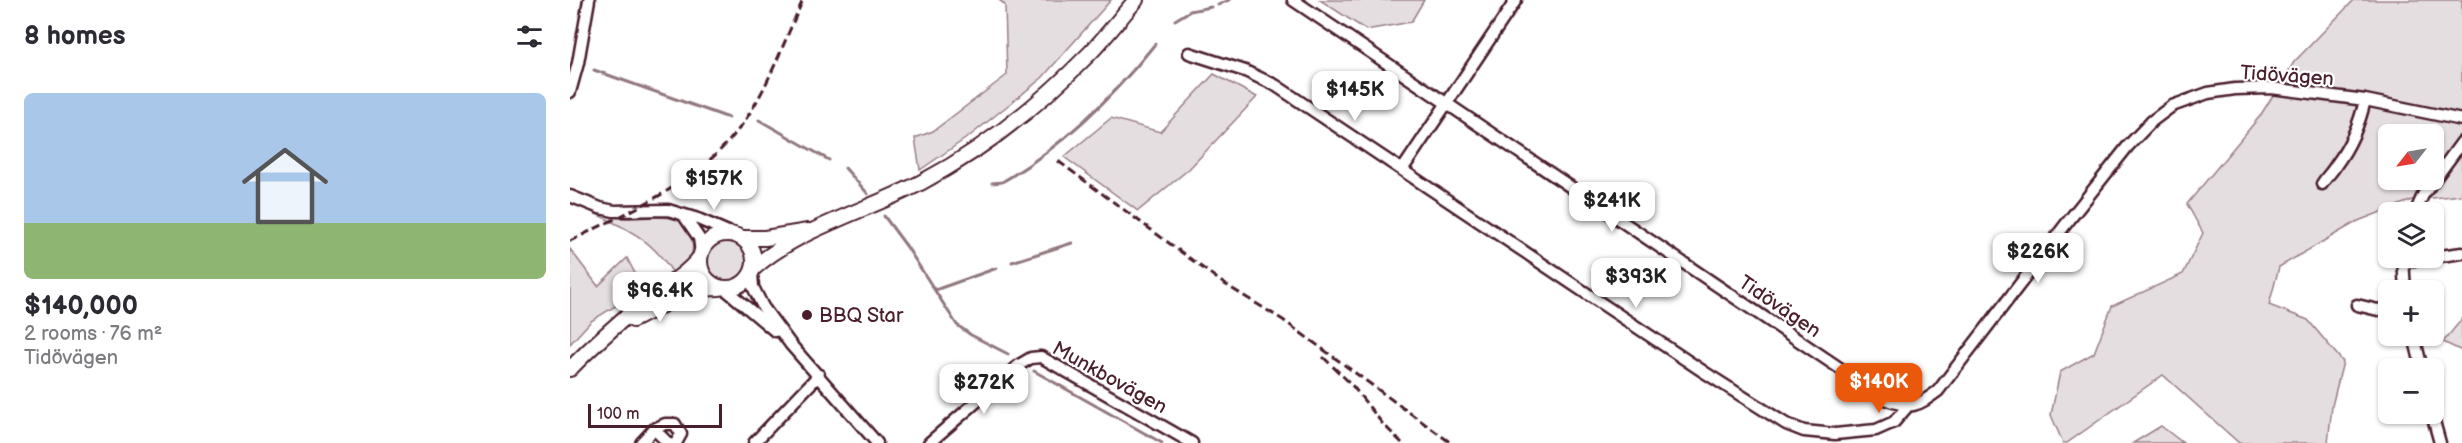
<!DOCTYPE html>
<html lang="en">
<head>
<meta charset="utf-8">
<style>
  :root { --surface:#fff; --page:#f7f7f7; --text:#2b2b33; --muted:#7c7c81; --line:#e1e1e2; --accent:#ea580c }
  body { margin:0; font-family:"Balsamiq Sans",sans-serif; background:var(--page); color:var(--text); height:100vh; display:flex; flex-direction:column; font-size:22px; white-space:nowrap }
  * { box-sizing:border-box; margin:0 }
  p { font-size:20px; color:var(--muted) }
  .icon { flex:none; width:33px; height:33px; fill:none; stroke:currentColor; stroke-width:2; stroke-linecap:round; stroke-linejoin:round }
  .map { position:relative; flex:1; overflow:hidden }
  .details { display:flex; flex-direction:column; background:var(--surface); width:570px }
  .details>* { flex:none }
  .needle { width:39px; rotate:239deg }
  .tools { position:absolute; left:1808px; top:124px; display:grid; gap:12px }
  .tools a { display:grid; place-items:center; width:66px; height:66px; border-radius:9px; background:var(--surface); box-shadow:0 2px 4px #0004; font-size:30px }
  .scale { position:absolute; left:18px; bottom:15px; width:134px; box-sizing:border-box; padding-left:6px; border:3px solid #4a1f2b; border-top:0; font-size:16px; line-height:21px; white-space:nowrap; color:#4a1f2b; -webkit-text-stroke:4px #fff; paint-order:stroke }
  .price { position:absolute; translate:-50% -51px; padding:0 14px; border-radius:12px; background:#fff; color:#222; font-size:20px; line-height:39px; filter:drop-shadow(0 2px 3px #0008) }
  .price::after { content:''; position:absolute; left:50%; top:36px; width:18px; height:14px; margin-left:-9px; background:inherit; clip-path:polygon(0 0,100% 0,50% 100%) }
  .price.active { background:var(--accent); color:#fff }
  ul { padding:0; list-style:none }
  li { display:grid; align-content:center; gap:12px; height:318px; padding:0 24px }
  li+li { border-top:2px solid var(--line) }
  li span { display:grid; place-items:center; height:186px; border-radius:9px; color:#555 }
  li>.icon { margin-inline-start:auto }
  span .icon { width:108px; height:108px; fill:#fffc; stroke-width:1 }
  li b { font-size:26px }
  h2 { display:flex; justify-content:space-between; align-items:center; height:72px; padding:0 24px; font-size:26px }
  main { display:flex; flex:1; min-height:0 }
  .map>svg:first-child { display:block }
  .green { fill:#e5dee0; stroke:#987e86; stroke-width:1.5; fill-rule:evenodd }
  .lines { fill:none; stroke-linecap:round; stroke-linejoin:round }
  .stream { stroke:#91787e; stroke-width:3 }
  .minor-casing { stroke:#4a1f2b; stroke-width:15 }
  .major-casing { stroke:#4a1f2b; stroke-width:18 }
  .minor { stroke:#fff; stroke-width:10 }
  .major { stroke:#fff; stroke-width:14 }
  .rail { stroke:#4a1f2b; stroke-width:3; stroke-dasharray:9 4.5; stroke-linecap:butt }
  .poi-dot { fill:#4a1f2b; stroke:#fff; stroke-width:2 }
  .labels { text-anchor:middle; stroke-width:4.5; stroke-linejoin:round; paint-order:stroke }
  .street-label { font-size:20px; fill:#4a1f2b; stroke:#fff }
  .poi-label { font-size:20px; fill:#4a1f2b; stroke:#fff; text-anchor:start }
</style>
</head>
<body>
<main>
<section class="details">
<h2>8 homes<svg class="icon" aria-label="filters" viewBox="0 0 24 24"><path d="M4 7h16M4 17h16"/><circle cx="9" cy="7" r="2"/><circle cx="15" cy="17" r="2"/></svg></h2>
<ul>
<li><span style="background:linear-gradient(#a9c7e8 70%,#8fb573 0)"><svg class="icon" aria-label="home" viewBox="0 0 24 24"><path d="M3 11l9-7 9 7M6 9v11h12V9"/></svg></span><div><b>$140,000</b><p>2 rooms · 76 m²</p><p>Tidövägen</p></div></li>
</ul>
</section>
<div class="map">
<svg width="1892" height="443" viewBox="0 0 1892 443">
  <rect width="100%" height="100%" fill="#fff"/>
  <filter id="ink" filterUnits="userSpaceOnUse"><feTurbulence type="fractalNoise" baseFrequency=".0167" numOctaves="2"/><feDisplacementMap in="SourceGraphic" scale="12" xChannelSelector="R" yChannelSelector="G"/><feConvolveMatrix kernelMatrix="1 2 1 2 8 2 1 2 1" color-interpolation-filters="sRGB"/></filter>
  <g filter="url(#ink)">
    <!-- green -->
    <path class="green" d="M429,0H541L472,78L401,135L350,170L345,138L363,131L437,75L435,5Z
      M750,0H854L841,22L796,30Z
      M1784,0H1892V195L1842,200L1788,221L1709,267L1699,305L1738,320L1773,362L1762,406L1758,443H1669L1593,375L1497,443H1493L1481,415L1490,372L1524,353L1542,306L1613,274L1633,233L1617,204L1690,116L1724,62ZM1818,135H1863V180H1818Z
      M644,74L687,97L619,169L568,211L494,157L541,118L590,132Z
      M22,212C33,214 44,217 54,218C79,220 116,206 122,241C125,258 116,265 104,275C83,239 57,229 22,212Z
      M136 260a21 21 0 1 1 42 0a21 21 0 1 1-42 0Z
      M0,249L28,286L57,258L73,289L21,321L0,344Z
      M1892,319V351L1873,342Z
      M1591,426L1613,443H1563Z"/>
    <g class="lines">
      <!-- stream -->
      <path class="stream" d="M648,5L659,0
        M605,20L620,11L641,7
        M24,70L159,118
        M189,120L259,160
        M275,168L298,194
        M422,183L432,182C492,147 542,98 585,44
        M314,216L337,247L387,325L401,335L438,354
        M442,262L502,243
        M365,290L427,268
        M464,371L592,443"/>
      <!-- minor casing -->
      <g class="minor-casing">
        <path id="minor" d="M723,0L1317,400C1343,409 1346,407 1368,391L1496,224L1558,146L1582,121L1602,106L1638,93L1665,89L1701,88L1795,100L1892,120
          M619,53L675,71L705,85L1134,372L1216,424L1234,431L1265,434L1306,430L1324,422L1337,407
          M0,92L8,63L19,0
          M832,170L946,0
          M1752,184C1756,177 1762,172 1766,165C1780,146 1790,122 1795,100
          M0,196L30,208L44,211L98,210L128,219L165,235
          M1845,213L1853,195L1892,142
          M114,216L129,238L131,252
          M1863,257L1892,253
          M1833,258L1835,291
          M1833,262L1858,258
          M182,273L183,287L193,307L221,345L307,443
          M155,289L205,331
          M1787,305L1808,310L1818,308
          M1844,336L1852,369
          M1862,414L1870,443
          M84,429L95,424H105L111,434L106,443
          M71,443L84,429L98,443
          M184,443L249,375
          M359,443L449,365L461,358L471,357L622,443"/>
      </g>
      <!-- major casing -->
      <g class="major-casing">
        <path id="major" d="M130 261a27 27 0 1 1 54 0a27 27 0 1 1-54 0Z
          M172,238H195L238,231
          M183,269C226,229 300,210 352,182C414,149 469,105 518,55C535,38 550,18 566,0
          M63,320L124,289L150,288
          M0,369C23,345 47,324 72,303C92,288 114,277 130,257"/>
      </g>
      <!-- minor -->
      <use href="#minor" class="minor"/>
      <!-- major -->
      <use href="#major" class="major"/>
      <!-- rail -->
      <path class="rail" d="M488,161L653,283L713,320L881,443
        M0,241C58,212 122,186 164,135C196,96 212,45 233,0
        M753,357L781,384L812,423L832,443"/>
    </g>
  </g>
  <!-- markers -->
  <circle class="poi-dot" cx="237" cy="315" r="6"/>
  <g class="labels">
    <!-- street labels -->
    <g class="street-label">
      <text transform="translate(1717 75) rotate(4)" y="7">Tidövägen</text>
      <text transform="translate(1210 306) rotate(34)" y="7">Tidövägen</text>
      <text transform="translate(540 377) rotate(29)" y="7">Munkbovägen</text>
    </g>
    <!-- poi labels -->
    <g class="poi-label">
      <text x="249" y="322">BBQ Star</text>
    </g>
  </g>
</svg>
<div class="tools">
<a><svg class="needle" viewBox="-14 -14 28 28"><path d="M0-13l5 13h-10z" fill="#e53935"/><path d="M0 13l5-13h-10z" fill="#7c7c81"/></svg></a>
<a><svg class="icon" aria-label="layers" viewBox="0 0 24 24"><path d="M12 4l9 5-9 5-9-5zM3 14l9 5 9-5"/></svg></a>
<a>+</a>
<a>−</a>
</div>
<div class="scale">100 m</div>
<b class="price" style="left:785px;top:122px">$145K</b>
<b class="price" style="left:144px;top:211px">$157K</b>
<b class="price" style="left:1042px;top:233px">$241K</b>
<b class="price" style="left:1468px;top:284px">$226K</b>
<b class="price" style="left:1066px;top:309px">$393K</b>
<b class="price" style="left:90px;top:323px">$96.4K</b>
<b class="price active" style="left:1309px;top:414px">$140K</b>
<b class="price" style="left:414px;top:415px">$272K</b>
</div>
</main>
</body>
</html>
